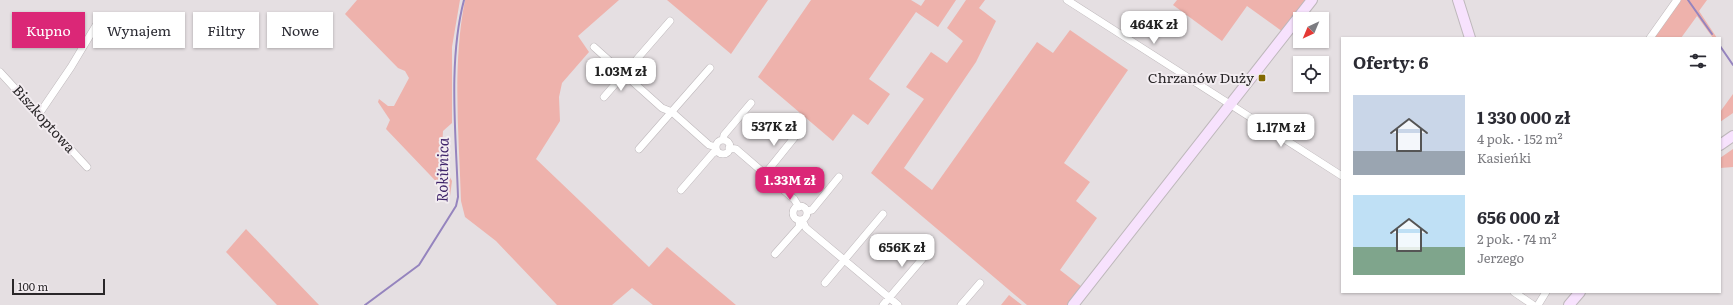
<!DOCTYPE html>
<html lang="pl">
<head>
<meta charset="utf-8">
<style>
  :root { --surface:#fff; --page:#f7f7f7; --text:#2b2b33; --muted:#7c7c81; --accent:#db2777 }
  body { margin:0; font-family:Literata,serif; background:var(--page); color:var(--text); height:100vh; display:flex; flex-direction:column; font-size:15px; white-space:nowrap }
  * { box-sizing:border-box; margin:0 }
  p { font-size:13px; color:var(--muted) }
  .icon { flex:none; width:22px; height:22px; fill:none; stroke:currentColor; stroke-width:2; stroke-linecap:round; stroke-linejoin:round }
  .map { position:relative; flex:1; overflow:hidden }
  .drawer { position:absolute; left:1341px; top:37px; width:380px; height:256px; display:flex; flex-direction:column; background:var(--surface); border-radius:0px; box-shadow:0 1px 3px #0004 }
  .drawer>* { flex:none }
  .guide { position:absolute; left:12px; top:12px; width:380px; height:36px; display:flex; gap:8px }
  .needle { width:26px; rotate:224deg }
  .fabs { position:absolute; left:1293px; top:12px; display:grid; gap:8px }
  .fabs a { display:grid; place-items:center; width:36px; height:36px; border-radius:0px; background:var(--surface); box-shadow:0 1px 3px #0004; font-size:20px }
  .scale { position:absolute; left:12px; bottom:10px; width:93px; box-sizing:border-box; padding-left:4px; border:2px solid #2a2729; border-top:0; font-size:11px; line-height:14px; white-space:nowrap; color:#2a2729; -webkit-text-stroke:3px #f2ecf0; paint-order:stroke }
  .price { position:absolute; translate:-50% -34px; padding:0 9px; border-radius:8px; background:#fff; color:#222; font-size:13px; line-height:26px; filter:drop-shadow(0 1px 2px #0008) }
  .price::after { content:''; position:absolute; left:50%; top:24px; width:12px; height:9px; margin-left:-6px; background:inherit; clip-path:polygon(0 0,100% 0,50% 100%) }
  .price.current { background:var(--accent); color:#fff }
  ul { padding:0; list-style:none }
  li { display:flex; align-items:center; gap:12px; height:100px; padding:0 12px }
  li span { display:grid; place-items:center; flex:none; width:112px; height:80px; border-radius:0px; color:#555 }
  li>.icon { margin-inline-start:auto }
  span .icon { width:48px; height:48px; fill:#fffc; stroke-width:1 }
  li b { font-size:17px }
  h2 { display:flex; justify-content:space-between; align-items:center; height:48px; padding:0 12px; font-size:17px }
  .tag { padding:0 14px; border-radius:0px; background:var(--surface); box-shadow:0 1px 3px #0004; font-size:14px; line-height:36px }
  .tag.current { background:var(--accent); color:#fff }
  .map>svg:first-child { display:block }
  .green { fill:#eeb2ac }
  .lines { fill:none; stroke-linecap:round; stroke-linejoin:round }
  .stream { stroke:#9584be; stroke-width:2 }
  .street-casing { stroke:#beb8bb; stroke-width:8 }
  .secondary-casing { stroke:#beb8bb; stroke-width:12 }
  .street { stroke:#fff; stroke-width:7 }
  .secondary { stroke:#f7e2fd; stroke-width:10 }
  .poi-dot { fill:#826901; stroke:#f2ecf0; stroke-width:1.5 }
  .labels { text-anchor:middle; stroke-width:4; stroke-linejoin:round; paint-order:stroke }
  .poi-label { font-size:14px; fill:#2a2729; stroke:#f2ecf0; text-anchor:end }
  .street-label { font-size:14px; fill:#2a2729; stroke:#f2ecf0 }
  .water-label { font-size:15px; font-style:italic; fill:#3f246a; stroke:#f2ecf0 }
</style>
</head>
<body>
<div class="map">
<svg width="1733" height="305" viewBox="0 0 1733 305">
  <rect width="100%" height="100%" fill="#e5dfe2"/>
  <!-- green -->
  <path class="green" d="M357,0H460L452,47V123L443,131L442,147L438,156L452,181L450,196L386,129L390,120L378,102L379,99L388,106H394L409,78L405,71L398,68L345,14Z
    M465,0H619L578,36L589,52L562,83L559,97L560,121L536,159L649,267L667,247L736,305H653L632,288L612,305H557L496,241L465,217L461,201C459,134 452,66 465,0Z
    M667,0H768L731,54Z
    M811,0H911L921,6L925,0H956L938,27L916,12L869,79L890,94L868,125L853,114L833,141L758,77Z
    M966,0H985L979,8L996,21L976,62L904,168L932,190L1037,42L1053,53L1070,30L1128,70L1064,163L1090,182L1076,201L1097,218L1060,270L1082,287L1073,305H1027L871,173L924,99L906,87L931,52L947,63L963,41L947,28Z
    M1177,0H1307L1283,32L1247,6L1222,41L1173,5Z
    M1678,0H1707L1699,11L1717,38H1713L1697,16L1681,38H1652Z
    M1733,94V113L1720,122V112Z
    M1733,149V167L1720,168V158Z
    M246,229L319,305H277L226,252Z
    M1009,295L1022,305H1001Z"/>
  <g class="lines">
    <!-- stream -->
    <path class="stream" d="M1688,0L1712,34
      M1720,46L1733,65
      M365,305L419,265L456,206L458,197C456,134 448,61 464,0"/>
    <!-- street casing -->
    <g class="street-casing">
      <path id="street" d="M1067,0L1342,176
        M1650,38L1677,0
        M594,47L662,108L672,112L709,145L716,147
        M0,72L87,167
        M604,97L670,21
        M39,114L71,67L98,22
        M723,140L724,135L751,103
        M716 147a7 7 0 1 1 14 0a7 7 0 1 1-14 0Z
        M729,148L736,149L794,199L799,207
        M639,149L710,68
        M765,174L798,133
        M681,190L713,153L717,151
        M793 213a7 7 0 1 1 14 0a7 7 0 1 1-14 0Z
        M807,211L812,210L839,177
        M802,220L806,228L898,305
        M775,254L799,227L800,220
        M825,283L883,214
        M1514,292L1533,305
        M883,305L929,251
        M961,305L980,283
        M1538,305L1546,292"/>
    </g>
    <!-- secondary casing -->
    <g class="secondary-casing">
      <path id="secondary" d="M1458,0L1470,38
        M1720,145L1733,136
        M1073,305L1312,0
        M1569,305L1580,292"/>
    </g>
    <!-- street -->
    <use href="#street" class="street"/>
    <!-- secondary -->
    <use href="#secondary" class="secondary"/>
  </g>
  <!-- markers -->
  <rect class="poi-dot" x="1258" y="74" width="8" height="8" rx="2"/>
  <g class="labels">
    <!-- poi labels -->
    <g class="poi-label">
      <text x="1254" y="83">Chrzanów Duży</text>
    </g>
    <!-- street labels -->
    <g class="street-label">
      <text transform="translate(44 119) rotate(48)" y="5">Biszkoptowa</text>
    </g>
    <!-- water labels -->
    <g class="water-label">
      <text transform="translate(443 170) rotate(-89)" y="5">Rokitnica</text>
    </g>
  </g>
</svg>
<div class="fabs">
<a><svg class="needle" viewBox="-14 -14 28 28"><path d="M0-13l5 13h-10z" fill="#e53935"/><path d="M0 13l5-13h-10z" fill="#7c7c81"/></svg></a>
<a><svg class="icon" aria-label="locate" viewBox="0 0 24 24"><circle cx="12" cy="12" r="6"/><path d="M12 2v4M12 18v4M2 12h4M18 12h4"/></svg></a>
</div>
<div class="scale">100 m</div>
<b class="price" style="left:1154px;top:45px">464K zł</b>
<b class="price" style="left:621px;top:92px">1.03M zł</b>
<b class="price" style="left:774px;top:147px">537K zł</b>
<b class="price" style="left:1281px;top:148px">1.17M zł</b>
<b class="price current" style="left:790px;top:201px">1.33M zł</b>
<b class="price" style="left:902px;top:268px">656K zł</b>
<div class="guide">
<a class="tag current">Kupno</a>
<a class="tag">Wynajem</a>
<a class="tag">Filtry</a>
<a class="tag">Nowe</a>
</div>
<section class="drawer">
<h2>Oferty: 6<svg class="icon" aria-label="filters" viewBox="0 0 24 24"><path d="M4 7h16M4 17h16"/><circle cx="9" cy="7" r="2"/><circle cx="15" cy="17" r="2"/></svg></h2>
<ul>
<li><span style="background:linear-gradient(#c9d6e8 70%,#9aa5b1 0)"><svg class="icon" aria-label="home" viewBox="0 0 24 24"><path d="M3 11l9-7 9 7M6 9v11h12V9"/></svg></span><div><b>1 330 000 zł</b><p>4 pok. · 152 m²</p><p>Kasieńki</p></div></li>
<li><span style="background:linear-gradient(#bfe0f5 65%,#7fa58c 0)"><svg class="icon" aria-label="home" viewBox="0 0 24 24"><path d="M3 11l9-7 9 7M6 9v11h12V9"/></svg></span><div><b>656 000 zł</b><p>2 pok. · 74 m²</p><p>Jerzego</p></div></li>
</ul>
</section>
</div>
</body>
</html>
